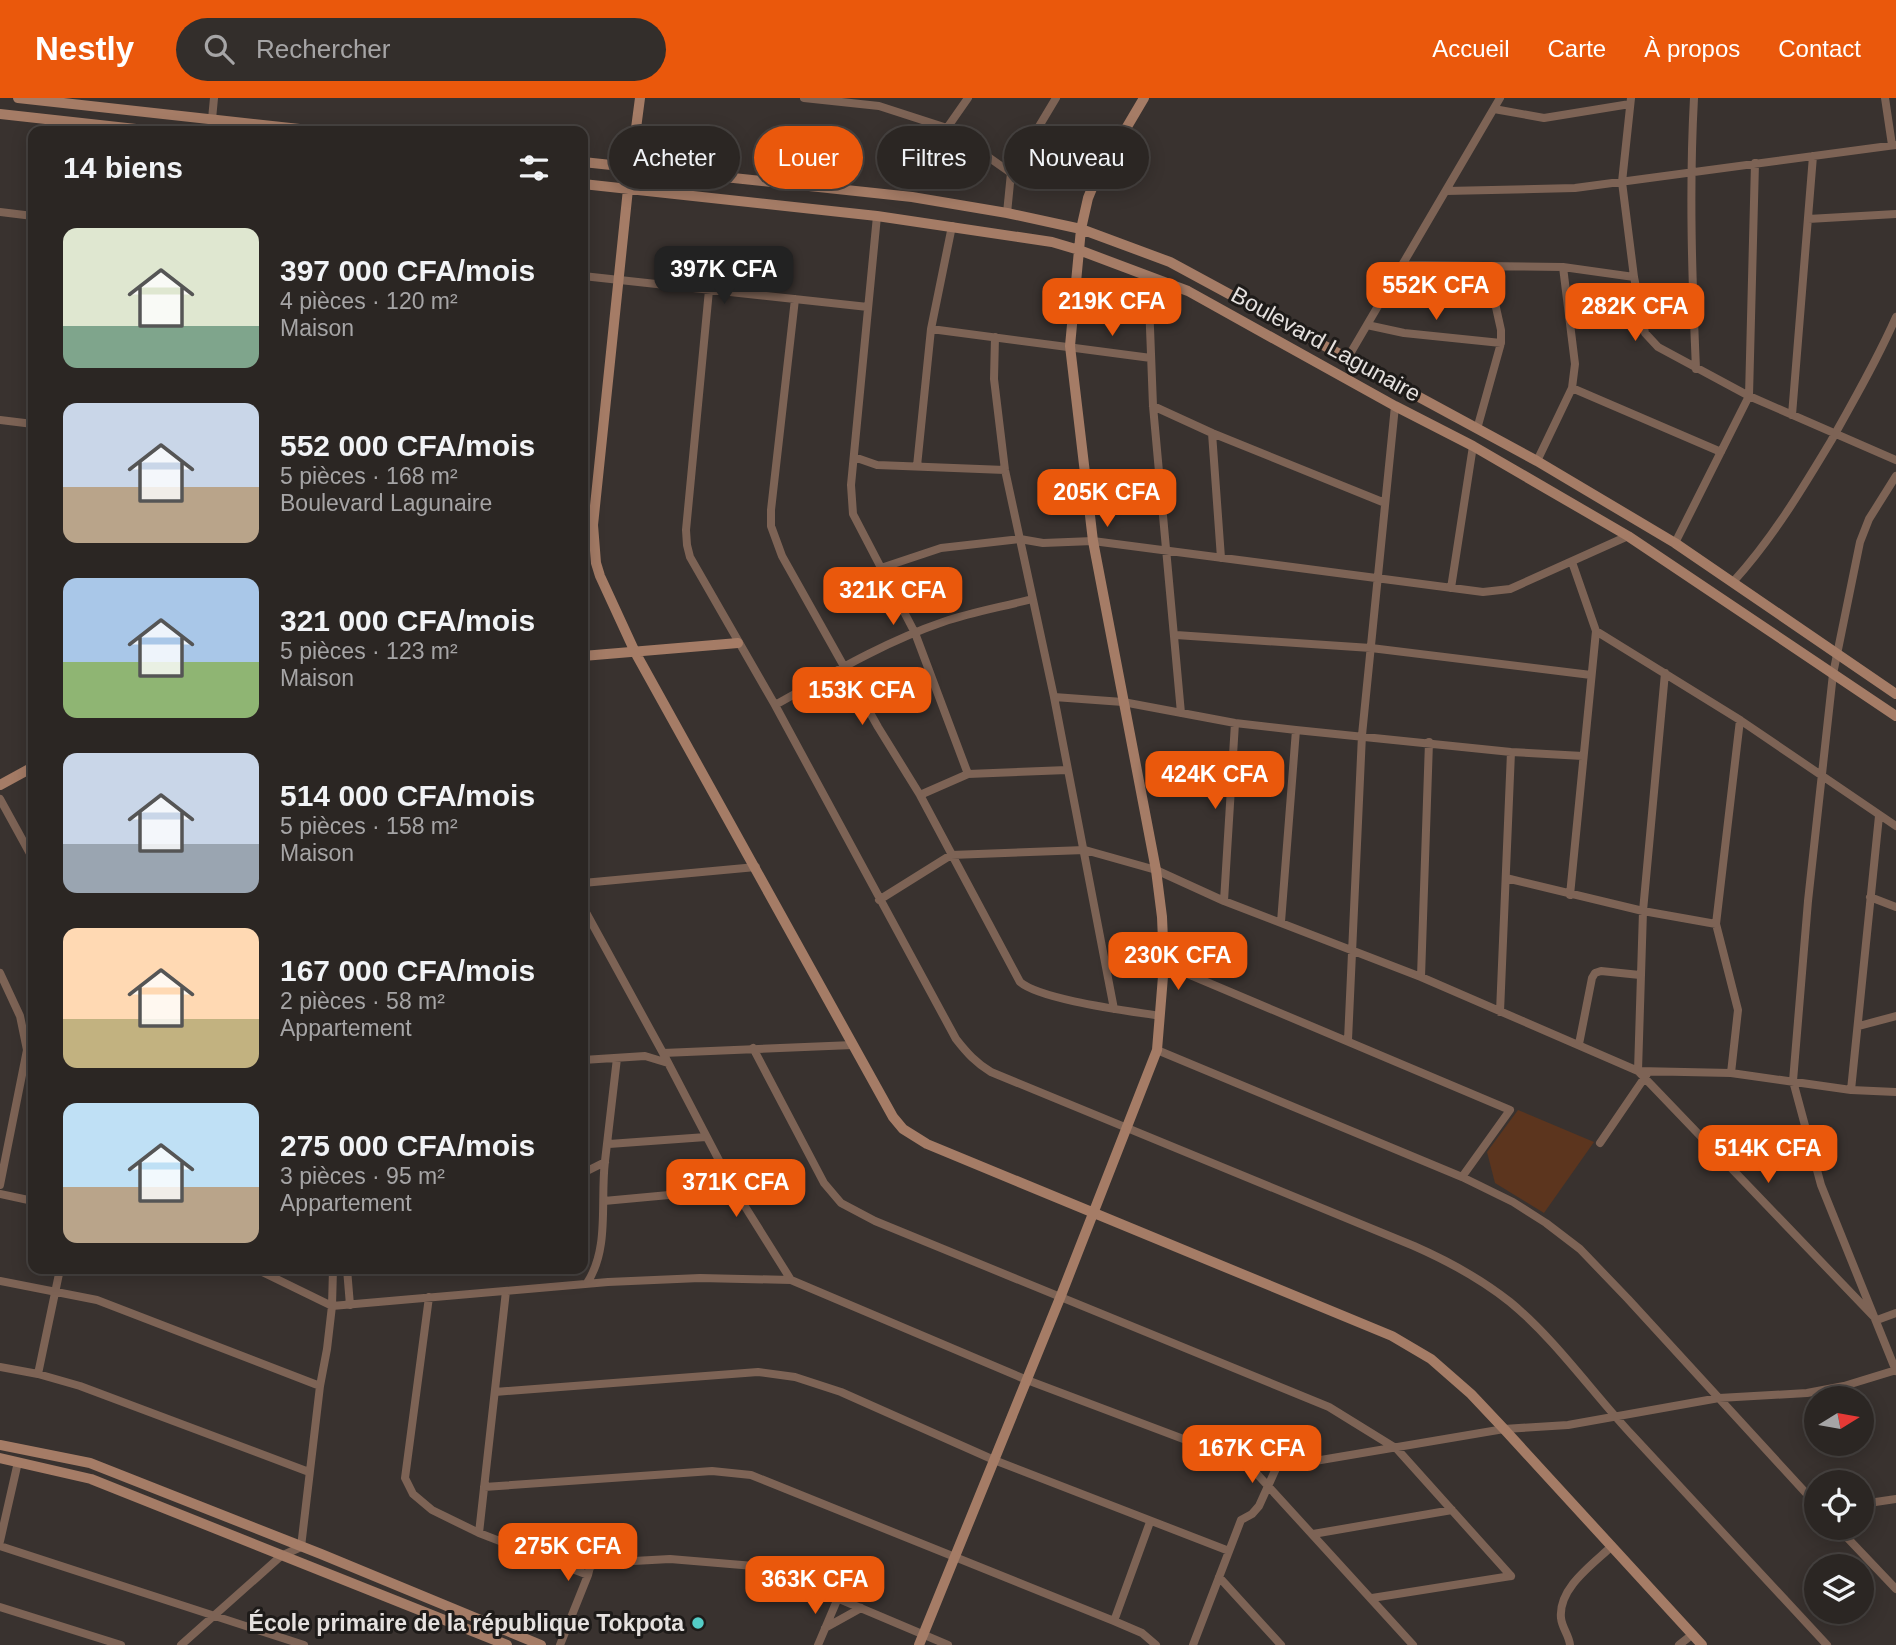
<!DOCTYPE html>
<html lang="fr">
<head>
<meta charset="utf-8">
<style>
  :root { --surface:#2b2623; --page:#332e2b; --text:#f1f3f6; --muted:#a6a5a6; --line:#474341; --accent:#ea580c }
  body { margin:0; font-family:Helvetica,sans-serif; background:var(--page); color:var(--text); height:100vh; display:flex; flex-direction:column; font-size:26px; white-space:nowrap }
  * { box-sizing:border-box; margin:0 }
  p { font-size:23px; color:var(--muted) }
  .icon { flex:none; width:38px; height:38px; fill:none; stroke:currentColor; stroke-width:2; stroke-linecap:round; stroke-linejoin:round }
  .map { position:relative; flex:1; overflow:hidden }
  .drawer { position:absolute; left:28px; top:28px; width:560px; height:1148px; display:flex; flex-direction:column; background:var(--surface); border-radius:14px; box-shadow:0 4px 18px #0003,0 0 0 2px var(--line) }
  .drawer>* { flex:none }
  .hud { position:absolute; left:609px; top:28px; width:665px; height:63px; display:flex; gap:14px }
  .needle { width:46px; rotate:79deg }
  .controls { position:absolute; left:1804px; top:1288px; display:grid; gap:14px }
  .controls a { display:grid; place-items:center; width:70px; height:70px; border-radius:50%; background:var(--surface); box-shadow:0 4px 18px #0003,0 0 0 2px var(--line); font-size:35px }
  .price { position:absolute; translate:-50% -60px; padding:0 16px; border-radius:14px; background:var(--accent); color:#fff; font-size:23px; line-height:46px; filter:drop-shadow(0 2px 4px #0008) }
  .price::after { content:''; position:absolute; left:50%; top:42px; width:21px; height:16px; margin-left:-10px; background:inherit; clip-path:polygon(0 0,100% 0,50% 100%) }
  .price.on { background:#222; color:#fff }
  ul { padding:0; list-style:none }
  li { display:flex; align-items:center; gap:21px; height:175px; padding:0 35px }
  li span { display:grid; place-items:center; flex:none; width:196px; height:140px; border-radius:14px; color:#555 }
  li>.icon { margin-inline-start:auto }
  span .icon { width:84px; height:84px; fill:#fffc; stroke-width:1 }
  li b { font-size:30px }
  h2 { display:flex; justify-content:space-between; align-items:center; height:84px; padding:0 35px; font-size:30px }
  .chip { padding:0 24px; border-radius:32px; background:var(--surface); box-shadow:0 4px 18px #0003,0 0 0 2px var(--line); font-size:24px; line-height:63px }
  .chip.on { background:var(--accent); color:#fff }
  header { display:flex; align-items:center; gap:42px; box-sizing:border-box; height:98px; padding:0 35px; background:var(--accent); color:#fff }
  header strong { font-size:33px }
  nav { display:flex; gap:38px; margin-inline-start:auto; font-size:24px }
  .search { width:490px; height:63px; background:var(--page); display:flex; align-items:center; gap:18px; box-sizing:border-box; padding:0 24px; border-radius:38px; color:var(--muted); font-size:26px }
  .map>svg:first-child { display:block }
  .green { fill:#5c351e }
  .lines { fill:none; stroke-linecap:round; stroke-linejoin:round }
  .street { stroke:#7d6355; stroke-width:8 }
  .secondary { stroke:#a57c66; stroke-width:10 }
  .poi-dot { fill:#54cdc7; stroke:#1e1b19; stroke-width:2.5 }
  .labels { text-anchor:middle; stroke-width:6; stroke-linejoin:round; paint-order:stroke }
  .street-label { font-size:23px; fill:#e5e1df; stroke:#1e1b19 }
  .poi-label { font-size:23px; font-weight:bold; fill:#e5e1df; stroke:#1e1b19; text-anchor:end }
</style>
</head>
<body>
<header>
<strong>Nestly</strong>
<div class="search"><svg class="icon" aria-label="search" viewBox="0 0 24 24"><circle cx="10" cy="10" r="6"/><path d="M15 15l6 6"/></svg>Rechercher</div>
<nav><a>Accueil</a><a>Carte</a><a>À propos</a><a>Contact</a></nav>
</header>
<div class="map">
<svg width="1896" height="1547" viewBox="0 0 1896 1547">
  <rect width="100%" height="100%" fill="#39322f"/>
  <!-- green -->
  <path class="green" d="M1518,1012L1594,1044L1544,1115L1495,1085L1487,1054Z"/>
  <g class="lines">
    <!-- street -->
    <path class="street" d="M804,0L879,8L947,30L1011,75
      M1631,0L1622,84L1634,179L1645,235L1658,249L1749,298L1896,362
      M1694,0C1689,92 1692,178 1696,271
      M1885,0L1892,47
      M1494,11L1544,20L1630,6
      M212,21L214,0
      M947,30L968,0
      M1446,93L1575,90L1896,47
      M0,114L33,118
      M1007,115L1011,75L1056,0
      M877,118L851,387L853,416L915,535L968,676
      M1808,121L1896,116
      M1402,167L1563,169L1634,179
      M583,178L868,209
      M1148,178L1153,308L1181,615
      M709,192L686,432L687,447L690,459L775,607L956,941C967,955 976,965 991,974L1414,1148C1448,1163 1481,1181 1510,1204C1555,1241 1592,1294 1632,1337C1697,1407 1762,1477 1827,1547
      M795,201L771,412V428L782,458L878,629L920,697L1020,884C1041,902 1130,913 1160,918
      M1367,227L1404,235L1501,245
      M931,231L1151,260
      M995,239L994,281L1005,372L1054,599L1114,911
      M1347,261L1500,0
      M1572,290L1721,354
      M1153,308L1212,335L1385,405
      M1792,317L1813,58
      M0,322L33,326
      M1477,331L1501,245V232L1487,169
      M1212,335L1221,460
      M854,359L877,367L1005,372
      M1537,363L1572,290L1575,266L1563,169
      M917,368L931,231L952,128
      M1896,378L1869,421L1860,444L1833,576L1808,803L1793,983L1821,1087L1896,1273
      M1675,445L1749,298L1755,65
      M881,470L941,450L1020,441L1043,445L1093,443L1483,494L1510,491L1628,438
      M1733,484C1772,441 1801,393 1831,343C1854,302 1877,262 1896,219
      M1451,490L1473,348
      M1596,533L1740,622L1896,728
      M1176,537L1371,550L1591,577
      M33,539V561
      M1665,575L1643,813L1638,973L1877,1222L1896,1215
      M1054,599L1123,604L1235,625L1296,632L1511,654L1583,658
      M775,607C829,577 884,544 943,524C972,514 1002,509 1032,501
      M920,697L968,676L1067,672
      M0,701L33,761
      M1506,780L1643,813L1716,826
      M583,785L756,769
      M1570,797L1596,533L1572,464
      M1870,799L1896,809
      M879,802L951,757L1085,752L1156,772L1224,803L1421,879L1638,973L1731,975L1851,992L1896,994
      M1224,803L1235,625
      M583,809L663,955L734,1091L791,1182L1027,1282L1247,1365L1309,1364L1504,1331L1568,1327L1719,1300L1807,1295L1844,1288L1896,1272
      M1281,824L1296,632
      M1164,866L1510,1012L1462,1079
      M0,875L20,918L27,952L0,1087
      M1421,879L1429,644
      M1500,914L1511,654
      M1859,928L1896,918
      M1348,942L1362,637L1395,308
      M1579,946L1592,880L1595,875L1601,873L1640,877
      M753,950L824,1085L841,1105L875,1123L1329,1309L1397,1351L1511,1478
      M1157,952L1462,1079L1513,1104L1546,1125L1580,1151L1628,1201L1816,1406
      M663,955L853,947
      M583,962L645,958L668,965
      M1731,975L1738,912L1716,826L1740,622
      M1851,992L1879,718
      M1600,1045L1647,976
      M609,1046L706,1039
      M583,1075L605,1064
      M0,1096L33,1103
      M604,1103L734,1091
      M256,1171L332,1208L608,1184L700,1180L791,1182
      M347,1171L350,1207
      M0,1183L97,1202L320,1288
      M587,1185C610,1150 600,1103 605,1063C609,1029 613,995 617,960
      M429,1199L405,1380L413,1396L432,1412L479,1435L588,1477L590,1469L597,1465L670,1461L754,1468L773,1473L948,1547
      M0,1269L38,1276L80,1288L309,1374
      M38,1276L60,1171
      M495,1294L758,1274L795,1279L841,1294L994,1362L1229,1453
      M1247,1365L1413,1547
      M484,1389L712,1373L751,1377L1114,1523L1142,1535L1156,1547
      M1862,1406L1896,1401
      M1838,1430L1896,1491
      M479,1435L506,1193
      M1313,1436L1452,1412
      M0,1443L18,1364
      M0,1448L304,1547
      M1219,1479L1281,1547
      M1372,1500L1511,1478
      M0,1509L121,1547
      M1114,1523L1150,1424
      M825,1530L861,1510
      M181,1547L281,1458L301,1449L320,1288L327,1251L332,1208L333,1171
      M560,1547L588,1477
      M818,1547L838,1500
      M1193,1547L1241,1422L1252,1416L1259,1408L1278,1366
      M1570,1547C1569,1537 1562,1530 1561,1520C1558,1490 1593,1466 1612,1448
      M1679,1547L1693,1536"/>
    <!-- secondary -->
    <path class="secondary" d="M18,0L318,33
      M640,0L628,91L593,427L596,465L600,478L635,554L893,1019L903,1031L927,1046L1392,1238L1431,1261L1471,1296L1504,1331L1702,1547
      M0,16L154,33
      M583,64L912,99L1007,115L1081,131L1170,164L1537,363L1675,445L1896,596
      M583,86L877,118L1052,144L1079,152L1188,193L1395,308L1473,348L1628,438L1896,618
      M583,558L738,545
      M0,687L33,669
      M0,1347L90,1365L321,1456L541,1547
      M0,1360L91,1381L507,1547
      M919,1547L1060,1200L1157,952L1164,866L1162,819L1156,772L1093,443L1070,248L1081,131L1088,100L1095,83L1144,0"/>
  </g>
  <!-- markers -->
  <circle class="poi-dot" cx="698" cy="1525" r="7"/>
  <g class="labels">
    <!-- street labels -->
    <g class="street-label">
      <text transform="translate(1326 246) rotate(29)" y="8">Boulevard Lagunaire</text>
    </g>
    <!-- poi labels -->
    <g class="poi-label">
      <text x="684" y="1533">École primaire de la république Tokpota</text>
    </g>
  </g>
</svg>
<div class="controls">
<a><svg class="needle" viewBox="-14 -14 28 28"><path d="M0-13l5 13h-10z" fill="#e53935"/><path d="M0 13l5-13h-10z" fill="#a6a5a6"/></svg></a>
<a><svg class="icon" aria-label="locate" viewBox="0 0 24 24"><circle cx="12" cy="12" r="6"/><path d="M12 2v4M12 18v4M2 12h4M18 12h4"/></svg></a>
<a><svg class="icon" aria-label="layers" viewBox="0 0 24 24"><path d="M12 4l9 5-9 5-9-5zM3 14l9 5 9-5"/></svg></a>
</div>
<b class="price on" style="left:724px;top:208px">397K CFA</b>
<b class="price" style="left:1436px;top:224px">552K CFA</b>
<b class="price" style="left:1112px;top:240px">219K CFA</b>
<b class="price" style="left:1635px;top:245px">282K CFA</b>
<b class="price" style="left:1107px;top:431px">205K CFA</b>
<b class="price" style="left:893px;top:529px">321K CFA</b>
<b class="price" style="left:862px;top:629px">153K CFA</b>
<b class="price" style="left:1215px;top:713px">424K CFA</b>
<b class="price" style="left:1178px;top:894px">230K CFA</b>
<b class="price" style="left:1768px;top:1087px">514K CFA</b>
<b class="price" style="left:736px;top:1121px">371K CFA</b>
<b class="price" style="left:1252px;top:1387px">167K CFA</b>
<b class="price" style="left:568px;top:1485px">275K CFA</b>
<b class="price" style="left:815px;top:1518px">363K CFA</b>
<div class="hud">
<a class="chip">Acheter</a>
<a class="chip on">Louer</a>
<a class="chip">Filtres</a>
<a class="chip">Nouveau</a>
</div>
<section class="drawer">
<h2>14 biens<svg class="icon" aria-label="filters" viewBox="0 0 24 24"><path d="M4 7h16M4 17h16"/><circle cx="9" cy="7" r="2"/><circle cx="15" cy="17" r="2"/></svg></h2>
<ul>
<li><span style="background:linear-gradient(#dfe7d0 70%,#7fa58c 0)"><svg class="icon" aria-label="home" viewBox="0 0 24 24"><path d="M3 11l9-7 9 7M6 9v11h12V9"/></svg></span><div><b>397 000 CFA/mois</b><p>4 pièces · 120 m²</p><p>Maison</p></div></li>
<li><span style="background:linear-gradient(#c9d6e8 60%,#b9a48a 0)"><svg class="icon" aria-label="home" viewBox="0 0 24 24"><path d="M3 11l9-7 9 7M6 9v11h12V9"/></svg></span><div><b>552 000 CFA/mois</b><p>5 pièces · 168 m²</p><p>Boulevard Lagunaire</p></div></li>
<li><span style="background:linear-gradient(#a9c7e8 60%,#8fb573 0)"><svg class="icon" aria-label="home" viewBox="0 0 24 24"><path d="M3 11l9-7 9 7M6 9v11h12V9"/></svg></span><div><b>321 000 CFA/mois</b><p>5 pièces · 123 m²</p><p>Maison</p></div></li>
<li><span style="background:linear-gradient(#c9d6e8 65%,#9aa5b1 0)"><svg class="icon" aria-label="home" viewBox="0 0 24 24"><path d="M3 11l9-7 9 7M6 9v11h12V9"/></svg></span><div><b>514 000 CFA/mois</b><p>5 pièces · 158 m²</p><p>Maison</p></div></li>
<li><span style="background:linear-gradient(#ffd9b3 65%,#c2b280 0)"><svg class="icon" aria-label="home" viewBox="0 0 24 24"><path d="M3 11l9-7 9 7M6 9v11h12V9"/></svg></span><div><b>167 000 CFA/mois</b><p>2 pièces · 58 m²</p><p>Appartement</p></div></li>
<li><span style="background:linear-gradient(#bfe0f5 60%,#b9a48a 0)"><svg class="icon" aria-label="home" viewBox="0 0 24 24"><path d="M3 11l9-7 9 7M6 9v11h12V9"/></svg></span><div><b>275 000 CFA/mois</b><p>3 pièces · 95 m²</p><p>Appartement</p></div></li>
</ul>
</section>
</div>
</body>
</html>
